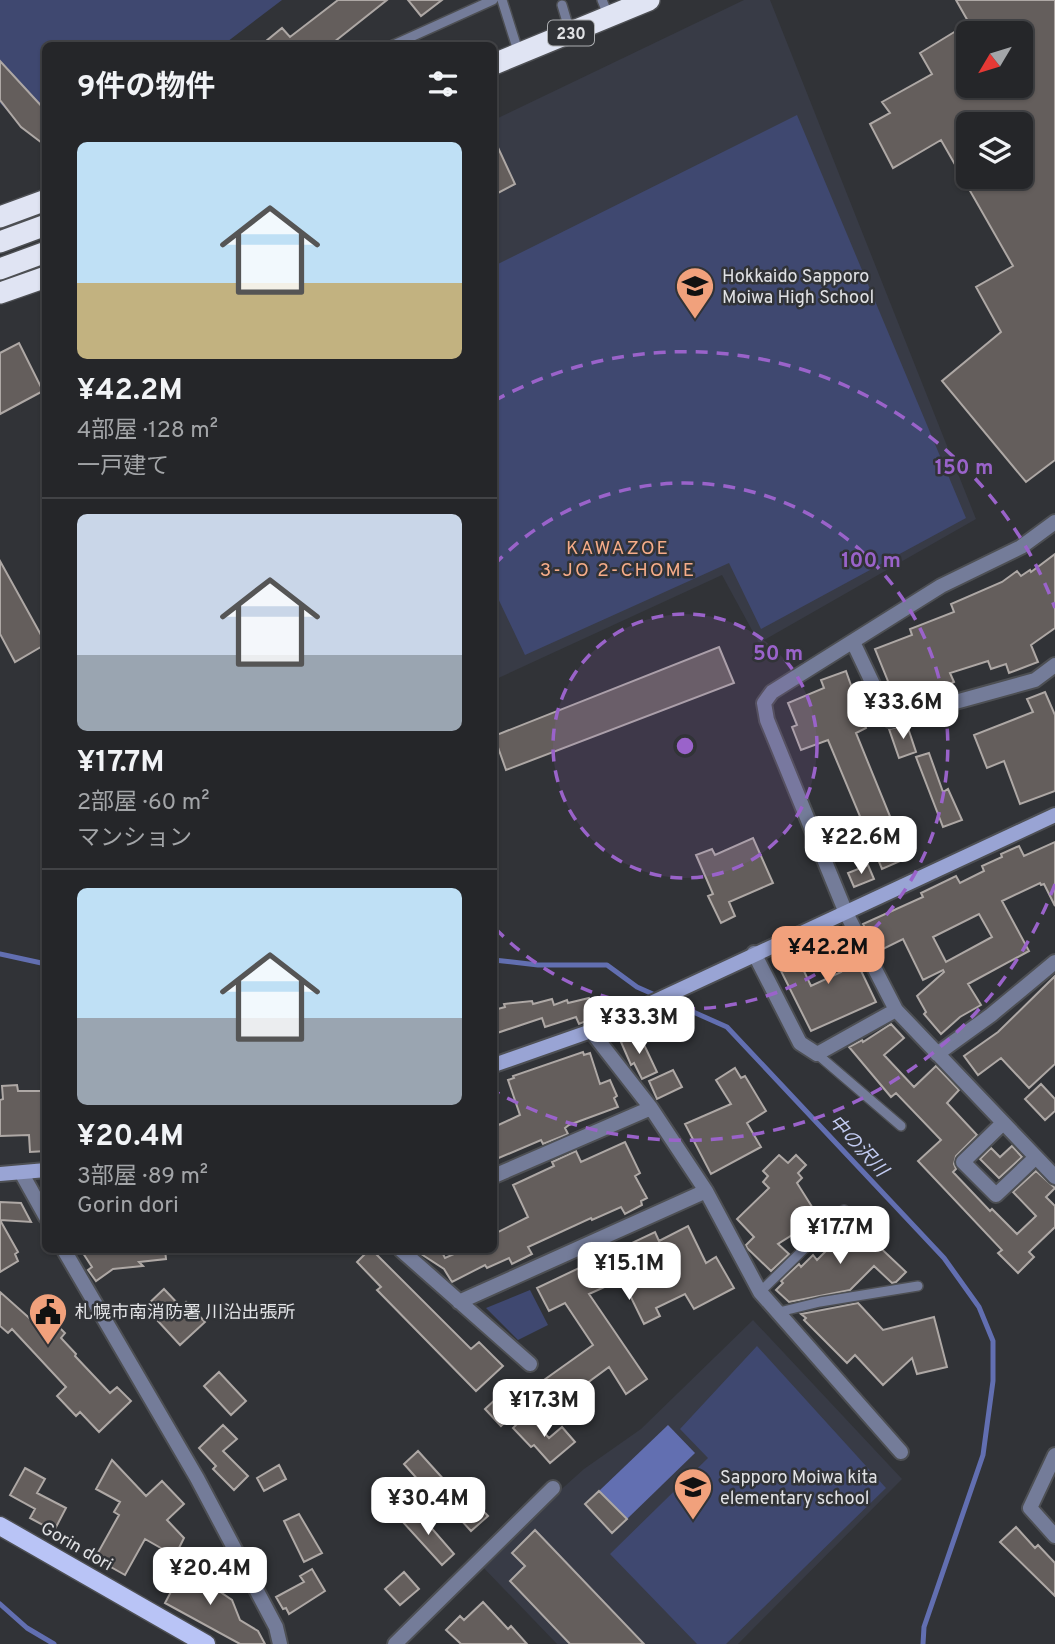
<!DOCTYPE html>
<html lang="ja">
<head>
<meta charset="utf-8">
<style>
  :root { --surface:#252629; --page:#2d2e31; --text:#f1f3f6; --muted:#a3a5a8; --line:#424346; --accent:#f1a17c }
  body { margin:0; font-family:Overpass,"Noto Sans JP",sans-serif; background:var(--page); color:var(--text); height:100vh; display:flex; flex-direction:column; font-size:26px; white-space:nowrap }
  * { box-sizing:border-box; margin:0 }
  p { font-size:23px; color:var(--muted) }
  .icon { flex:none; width:38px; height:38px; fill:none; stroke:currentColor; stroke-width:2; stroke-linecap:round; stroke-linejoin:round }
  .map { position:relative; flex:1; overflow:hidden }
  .panel { position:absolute; left:42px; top:42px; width:455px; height:1211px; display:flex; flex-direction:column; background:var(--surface); border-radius:10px; box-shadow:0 2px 5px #0004,0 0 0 2px var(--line) }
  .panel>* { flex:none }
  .needle { width:46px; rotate:232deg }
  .fabs { position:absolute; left:956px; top:21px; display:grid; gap:14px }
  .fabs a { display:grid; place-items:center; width:77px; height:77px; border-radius:10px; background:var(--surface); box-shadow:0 2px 5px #0004,0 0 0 2px var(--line); font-size:35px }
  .price { position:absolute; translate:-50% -60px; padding:0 16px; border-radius:14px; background:#fff; color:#222; font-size:23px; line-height:46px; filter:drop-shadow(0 2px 4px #0008) }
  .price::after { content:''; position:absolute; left:50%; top:42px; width:21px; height:16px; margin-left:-10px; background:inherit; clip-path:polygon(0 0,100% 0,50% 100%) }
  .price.active { background:var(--accent); color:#111 }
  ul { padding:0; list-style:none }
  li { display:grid; align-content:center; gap:14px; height:371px; padding:0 35px }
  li+li { border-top:2px solid var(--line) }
  li span { display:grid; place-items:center; height:217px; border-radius:10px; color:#555 }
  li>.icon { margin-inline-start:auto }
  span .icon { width:126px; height:126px; fill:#fffc; stroke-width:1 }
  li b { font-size:30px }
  h2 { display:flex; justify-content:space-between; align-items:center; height:84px; padding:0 35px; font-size:30px }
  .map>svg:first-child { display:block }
  .built { fill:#383b46 }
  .green { fill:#3f4870 }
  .water { fill:#626fb1 }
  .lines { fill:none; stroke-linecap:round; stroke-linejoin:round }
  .stream { stroke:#626fb1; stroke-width:5 }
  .building { fill:#645e5c; stroke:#aea8a5; stroke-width:2; fill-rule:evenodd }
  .lane-casing { stroke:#4d4f53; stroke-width:12 }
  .street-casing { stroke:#4d4f53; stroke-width:18 }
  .secondary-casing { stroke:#4d4f53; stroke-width:18 }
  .primary-casing { stroke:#4d4f53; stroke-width:21 }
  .highway-casing { stroke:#4d4f53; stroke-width:24 }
  .lane { stroke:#747c99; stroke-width:9 }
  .street { stroke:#747c99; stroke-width:14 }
  .secondary { stroke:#99a4d4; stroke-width:14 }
  .primary { stroke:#b9c4f6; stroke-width:18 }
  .highway { stroke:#e0e4f3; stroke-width:21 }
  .ring { fill:none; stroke:#9a63ca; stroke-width:3.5; stroke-dasharray:12 9 }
  .labels { text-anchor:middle; stroke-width:5; stroke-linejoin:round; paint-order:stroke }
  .shield { fill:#313337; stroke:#acaeb1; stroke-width:2 }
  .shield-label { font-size:16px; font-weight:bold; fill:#e1e2e5 }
  .poi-label { font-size:18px; fill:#e1e2e5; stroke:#313337; text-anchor:start }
  .street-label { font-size:18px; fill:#e1e2e5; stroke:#313337 }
  .neighbourhood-label { font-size:19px; letter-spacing:2px; fill:#f6ac89; stroke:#313337 }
  .water-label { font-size:19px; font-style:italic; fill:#c2cbf1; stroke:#313337 }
  .centre { fill:#9a63ca; stroke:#313337; stroke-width:3.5 }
  .ring-label { font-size:21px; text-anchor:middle; font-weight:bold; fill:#9a63ca; stroke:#313337; stroke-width:5; stroke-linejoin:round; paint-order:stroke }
</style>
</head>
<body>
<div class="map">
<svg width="1055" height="1644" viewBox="0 0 1055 1644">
  <rect width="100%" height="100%" fill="#313337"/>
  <!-- built -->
  <path class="built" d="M744,0H770L976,519L759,643L722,575L494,680V120Z
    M753,1320L902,1479L738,1644H557L479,1563L584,1469L641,1429Z"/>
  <!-- green -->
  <path class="green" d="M0,0H282L223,45L46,46L45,146L24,129L0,103Z
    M797,115L966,518L761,629L729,563L525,655L494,590V266Z
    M530,1290L548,1325L518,1340L486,1308Z
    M757,1346L886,1488L726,1644H697L610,1554L708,1458L680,1429Z"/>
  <!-- water -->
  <path class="water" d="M668,1425L695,1453L627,1519L599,1491Z"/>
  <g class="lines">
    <!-- stream -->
    <path class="stream" d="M0,954L46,964
      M494,960L538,965H607L637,987L727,1027L944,1258L979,1307L993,1341V1381L983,1455L924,1627L923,1644
      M0,1604L27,1628L54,1644"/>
  </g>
  <!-- building -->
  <path class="building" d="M338,0H387L329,46H260L282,28L290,37Z
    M408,0H442L421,16Z
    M956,0H1055V460L1026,482L942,381L1001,332L976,287L1013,266L941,140L893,168L870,124L890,113L882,102L932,74L920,53L969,23ZM968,33H1020V86H968ZM968,124H1020V177H968Z
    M0,61L46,111V146L21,127L0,100Z
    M494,139L515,184L494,195Z
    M19,343L43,391L0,414V353Z
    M1055,554V628L1031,645L1038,662L1009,673L1006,664L991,669L988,661L950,673L954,682L917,697L902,702L899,694L894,696L875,649L912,635L910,629L954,612L951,604L1002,582L1017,571L1021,576L1030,570L1031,572Z
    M0,561L46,644L15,662L0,634Z
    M719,647L734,683L506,770L494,736Z
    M846,671L866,728L856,733L907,858L882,869L828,740L801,750L792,727L797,725L788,703L824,688L821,680Z
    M1045,692L1055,715V791L1020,804L1004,761L987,768L974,735L1033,712L1027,699Z
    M907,725L916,752L899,758L889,729Z
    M929,753L943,792L948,789L962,820L943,827L916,757Z
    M753,838L773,883L729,902L735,916L721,923L708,896L713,894L696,855L712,849L715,855Z
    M1055,842V906L1044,884L1041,885L1040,883L1002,901L1029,951L968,984L981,1005L960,1017L941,1034L924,1014L926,1012L917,996L944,972L943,970L923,980L903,939L877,952L863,924L923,897L921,893L956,876L960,883L984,871L982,866L1002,857L1001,854L1019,846L1024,856ZM979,914L992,937L946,962L933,937Z
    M868,865L874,879L854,887L848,873Z
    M842,931L876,1002L811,1031L776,961L795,952L811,986L841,972L824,940Z
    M1055,976V1064L1029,1088L1001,1058L978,1075L964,1056L998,1032Z
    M589,998L596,1017L579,1024L576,1017L545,1027L542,1018L494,1034V1010L505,1007L504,1004L532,1001L533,1004L552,999L554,1005L567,1000L568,1003Z
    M891,1024L904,1038L884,1055L914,1087L936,1066L959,1090L947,1103L977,1135L956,1156L954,1164L956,1169L953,1172L990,1211L992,1209L1017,1234L1036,1216L1013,1192L1036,1171L1055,1188L1046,1197L1055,1206V1227L1029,1252L1034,1257L1018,1273L998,1253L1002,1250L918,1161L941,1140L896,1093L891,1097L849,1047L862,1040L863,1042Z
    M639,1034L657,1072L642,1079L634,1063L631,1065L621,1042Z
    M583,1052L584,1055L590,1053L600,1084L610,1080L617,1096L614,1098L618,1107L569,1125L565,1128L568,1134L543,1144L541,1140L494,1160V1127L520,1115L508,1080L514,1078L513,1076Z
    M735,1068L741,1078L745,1076L766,1111L747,1123L761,1147L711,1174L685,1124L731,1104L716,1080Z
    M673,1070L682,1087L657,1099L649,1081Z
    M1041,1084L1055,1099V1111L1045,1120L1025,1099Z
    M17,1085L18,1091H43L46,1151L30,1152L29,1135L0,1136V1100L3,1099L2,1086Z
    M625,1142L640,1173L635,1176L647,1198L641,1201L642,1205L625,1214L621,1207L592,1220L591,1218L528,1247L532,1254L512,1264L509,1258L487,1268L485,1265L452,1282L444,1269L415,1250H441L445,1258L463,1250H494V1234L528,1217L513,1185L554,1166L552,1162L576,1151L581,1162Z
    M1012,1146L1022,1157L999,1178L980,1159L991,1148L1000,1157Z
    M779,1155L788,1163L796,1155L806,1165L798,1173L802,1178L797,1183L819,1218L778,1244L789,1254L771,1271L747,1248L746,1245L754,1237L737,1219L769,1188L763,1182L768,1176L763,1171Z
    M0,1202L21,1203L31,1222L0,1220L18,1252L15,1254L18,1261L0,1272Z
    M860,1217L877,1234L872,1240L906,1272L896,1282L892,1283L874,1266L850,1290L789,1302L776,1290L783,1283L781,1281L799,1264L801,1267L813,1255L817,1260Z
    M688,1226L706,1263L716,1257L734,1288L694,1309L685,1294L656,1308L660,1316L644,1324L622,1279L589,1294L647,1379L626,1394L609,1367L560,1403L544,1380L593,1345L565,1303L549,1311L537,1288L655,1232L659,1241Z
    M81,1250H165L166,1259L139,1262L143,1266L113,1269L96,1281L88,1270L92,1267Z
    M369,1250H372L471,1349L479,1342L503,1366L476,1391L377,1290L381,1287L357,1262Z
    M164,1289L181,1307L186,1302L205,1322L180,1345L145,1307Z
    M0,1292L36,1324L48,1316L65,1333L61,1338L76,1354L75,1356L110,1393L117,1387L131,1401L99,1432L80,1412L76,1416L57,1396L66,1387L12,1329L8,1333L0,1326Z
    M858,1303L883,1330L934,1317L947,1367L917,1374L912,1358L883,1385L855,1355L847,1363L804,1320L806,1318L801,1314Z
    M219,1372L246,1401L231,1415L204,1386Z
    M497,1398L513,1415L501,1426L485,1409Z
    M527,1414L549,1438L562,1427L575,1442L550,1463L534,1445L531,1447L513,1428Z
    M223,1425L237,1439L223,1451L248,1476L234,1490L213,1469L216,1466L199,1448Z
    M418,1451L466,1504L472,1499L488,1516L471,1531L439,1496L435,1499L404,1464Z
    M112,1460L146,1496L162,1481L184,1504L167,1520L184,1538L175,1556L145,1539L125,1575L95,1558L119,1515L114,1512L120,1502L96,1489Z
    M279,1465L286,1479L264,1491L257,1478Z
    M25,1468L45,1479L37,1493L66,1508L54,1531L30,1518L35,1509L10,1495Z
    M599,1491L627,1519L612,1533L585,1504Z
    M415,1509L454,1554L442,1565L402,1521Z
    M299,1514L322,1553L304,1562L284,1521Z
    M1016,1527L1035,1548L1038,1545L1055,1563V1596L1000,1542Z
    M535,1530L644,1644H570L510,1581L525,1566L512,1553Z
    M185,1565L222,1588L219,1591L232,1600L240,1620L258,1631L265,1644H240L165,1603Z
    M312,1569L325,1591L289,1614L286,1608L283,1609L276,1597L304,1582L300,1576Z
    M404,1572L419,1589L400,1605L385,1589Z
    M483,1602L508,1629L511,1626L527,1644H461L446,1630L460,1616L464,1620Z"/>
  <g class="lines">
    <!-- lane casing -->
    <g class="lane-casing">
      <path id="lane" d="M502,0L519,54
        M602,0L609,17
        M562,5L570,32
        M391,46L493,0
        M817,1054L901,1126
        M760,1292L844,1210
        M779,1312L820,1302L918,1286"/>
    </g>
    <!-- street casing -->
    <g class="street-casing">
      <path id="street" d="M1055,522L1021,547L941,586L772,692L764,703L767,720L846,913L896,1010L1055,1177
        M853,642L890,720L1035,680L1055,665
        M754,953L800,1043L817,1054L896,1010
        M591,1031L651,1108L706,1191L760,1292L901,1452
        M937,1054L991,1015L1055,962
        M1003,1123L963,1162L996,1195L1036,1157
        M22,1174L46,1217
        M494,1176L651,1108
        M64,1250L197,1478L276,1627L280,1644
        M401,1250L530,1364
        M459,1302L706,1191
        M1055,1455L1030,1508L1055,1536
        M395,1644L553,1488"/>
    </g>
    <!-- secondary casing -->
    <g class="secondary-casing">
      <path id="secondary" d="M494,1065L591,1031L1055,815
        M0,1174L46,1170"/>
    </g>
    <!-- primary casing -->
    <g class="primary-casing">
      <path id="primary" d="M0,1526L206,1644"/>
    </g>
    <!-- highway casing -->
    <g class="highway-casing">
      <path id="highway" d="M494,64L649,0
        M0,217L46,200
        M0,242L46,225
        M0,269L46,252
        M0,293L46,277"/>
    </g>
    <!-- lane -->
    <use href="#lane" class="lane"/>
    <!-- street -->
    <use href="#street" class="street"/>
    <!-- secondary -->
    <use href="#secondary" class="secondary"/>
    <!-- primary -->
    <use href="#primary" class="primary"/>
    <!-- highway -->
    <use href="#highway" class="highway"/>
  </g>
  <!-- distance rings -->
  <circle cx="685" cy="746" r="132" fill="#9a63ca" fill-opacity=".12"/>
  <g class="ring">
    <circle cx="685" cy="746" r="132"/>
    <path d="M494 565A263 263 0 1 1 494 927"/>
    <path d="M1055 884A395 395 0 0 1 494 1091M494 401A395 395 0 0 1 1055 608"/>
  </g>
  <!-- icons -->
  <defs>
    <g id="school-pin" transform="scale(2.0125)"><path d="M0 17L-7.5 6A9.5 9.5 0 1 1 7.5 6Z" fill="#f1a17c" stroke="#313337"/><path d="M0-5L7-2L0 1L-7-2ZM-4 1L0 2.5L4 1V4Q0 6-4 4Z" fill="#111"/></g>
    <g id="civic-pin" transform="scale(2.0125)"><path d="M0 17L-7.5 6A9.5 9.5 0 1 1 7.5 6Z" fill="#f1a17c" stroke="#313337"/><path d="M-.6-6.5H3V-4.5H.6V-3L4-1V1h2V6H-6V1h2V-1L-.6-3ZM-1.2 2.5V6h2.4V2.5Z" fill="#111"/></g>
  </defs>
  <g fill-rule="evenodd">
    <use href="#school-pin" x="695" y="286"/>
    <use href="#civic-pin" x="48" y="1312"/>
    <use href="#school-pin" x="693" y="1487"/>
  </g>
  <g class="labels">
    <!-- shield labels -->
    <rect class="shield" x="548" y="20.5" width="46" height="25" rx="5"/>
    <g class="shield-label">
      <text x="571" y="39">230</text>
    </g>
    <!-- poi labels -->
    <g class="poi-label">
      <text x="722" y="282">Hokkaido Sapporo<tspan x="722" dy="21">Moiwa High School</tspan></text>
      <text x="75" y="1318">札幌市南消防署 川沿出張所</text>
      <text x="720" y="1483">Sapporo Moiwa kita<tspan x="720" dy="21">elementary school</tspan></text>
    </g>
    <!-- street labels -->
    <g class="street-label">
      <text transform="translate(77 1546) rotate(30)" y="6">Gorin dori</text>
    </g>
    <!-- neighbourhood labels -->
    <g class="neighbourhood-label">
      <text x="618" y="554">KAWAZOE<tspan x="618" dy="22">3-JO 2-CHOME</tspan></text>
    </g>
    <!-- water labels -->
    <g class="water-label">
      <text transform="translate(859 1145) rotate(47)" y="7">中の沢川</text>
    </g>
  </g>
  <circle cx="685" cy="746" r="10" class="centre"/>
  <g class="ring-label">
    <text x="964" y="474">150 m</text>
    <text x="871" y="567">100 m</text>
    <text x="778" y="660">50 m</text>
  </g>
</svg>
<div class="fabs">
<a><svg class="needle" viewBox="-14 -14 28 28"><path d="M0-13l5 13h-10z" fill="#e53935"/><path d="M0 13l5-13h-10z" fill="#a3a5a8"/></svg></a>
<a><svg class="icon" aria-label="layers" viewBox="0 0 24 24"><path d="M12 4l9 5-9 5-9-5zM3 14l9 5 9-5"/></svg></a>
</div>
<b class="price" style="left:903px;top:741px">¥33.6M</b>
<b class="price" style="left:861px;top:876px">¥22.6M</b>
<b class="price active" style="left:828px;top:986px">¥42.2M</b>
<b class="price" style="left:639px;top:1056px">¥33.3M</b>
<b class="price" style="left:840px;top:1266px">¥17.7M</b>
<b class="price" style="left:629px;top:1302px">¥15.1M</b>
<b class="price" style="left:544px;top:1439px">¥17.3M</b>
<b class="price" style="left:428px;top:1537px">¥30.4M</b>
<b class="price" style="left:210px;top:1607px">¥20.4M</b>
<section class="panel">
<h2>9件の物件<svg class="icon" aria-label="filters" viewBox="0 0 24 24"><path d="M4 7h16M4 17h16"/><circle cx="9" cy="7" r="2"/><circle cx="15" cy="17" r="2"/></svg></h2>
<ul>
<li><span style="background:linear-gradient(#bfe0f5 65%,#c2b280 0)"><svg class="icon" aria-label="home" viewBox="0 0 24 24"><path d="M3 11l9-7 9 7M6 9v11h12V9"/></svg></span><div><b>¥42.2M</b><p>4部屋 · 128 m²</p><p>一戸建て</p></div></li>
<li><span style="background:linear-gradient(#c9d6e8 65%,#9aa5b1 0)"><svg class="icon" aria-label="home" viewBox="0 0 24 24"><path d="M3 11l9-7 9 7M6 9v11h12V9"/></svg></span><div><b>¥17.7M</b><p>2部屋 · 60 m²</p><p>マンション</p></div></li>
<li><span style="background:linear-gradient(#bfe0f5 60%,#9aa5b1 0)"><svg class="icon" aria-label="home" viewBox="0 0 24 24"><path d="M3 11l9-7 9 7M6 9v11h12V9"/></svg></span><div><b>¥20.4M</b><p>3部屋 · 89 m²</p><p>Gorin dori</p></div></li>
</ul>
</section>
</div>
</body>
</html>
